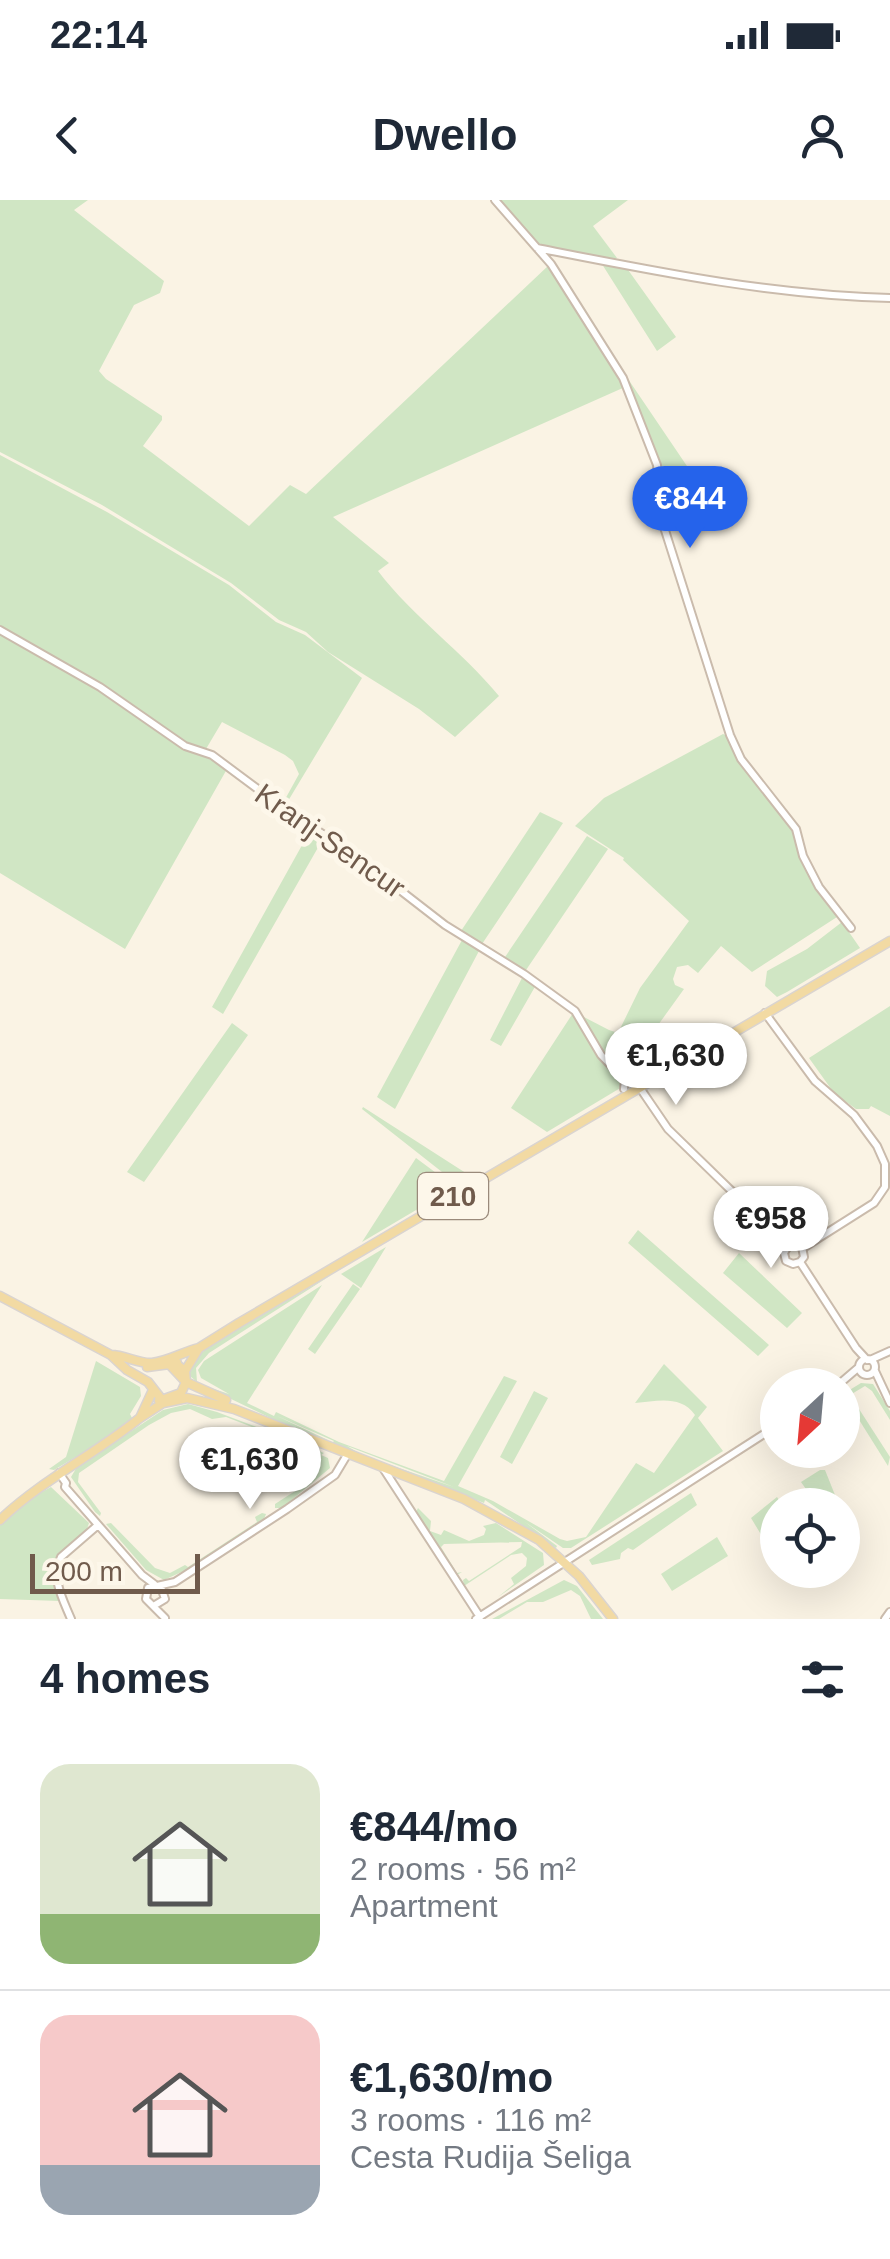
<!DOCTYPE html>
<html lang="en">
<head>
<meta charset="utf-8">
<style>
  :root { --surface:#fff; --page:#f6f6f7; --text:#1f2937; --muted:#747a83; --line:#e0e1e3; --accent:#2563eb }
  body { margin:0; font-family:Helvetica,sans-serif; background:var(--page); color:var(--text); height:100vh; display:flex; flex-direction:column; font-size:38px; white-space:nowrap }
  * { box-sizing:border-box; margin:0 }
  p { font-size:32px; color:var(--muted) }
  .icon { flex:none; width:55px; height:55px; fill:none; stroke:currentColor; stroke-width:2; stroke-linecap:round; stroke-linejoin:round }
  .map { position:relative; height:1419px; overflow:hidden }
  .panel { display:flex; flex-direction:column; background:var(--surface); flex:1 }
  .panel>* { flex:none }
  .needle { width:65px; rotate:206deg }
  .controls { position:absolute; left:760px; top:1168px; display:grid; gap:20px }
  .controls a { display:grid; place-items:center; width:100px; height:100px; border-radius:50%; background:var(--surface); box-shadow:0 10px 40px #0002; font-size:50px }
  .scale { position:absolute; left:30px; bottom:25px; width:170px; box-sizing:border-box; padding-left:10px; border:5px solid #705b4c; border-top:0; font-size:28px; line-height:35px; white-space:nowrap; color:#705b4c; -webkit-text-stroke:8px #fdf7ea; paint-order:stroke }
  .price { position:absolute; translate:-50% -85px; padding:0 22px; border-radius:35px; background:#fff; color:#222; font-size:32px; line-height:65px; filter:drop-shadow(0 2px 5px #0008) }
  .price::after { content:''; position:absolute; left:50%; top:60px; width:30px; height:22px; margin-left:-15px; background:inherit; clip-path:polygon(0 0,100% 0,50% 100%) }
  .price.current { background:var(--accent); color:#fff }
  ul { padding:0; list-style:none }
  li { display:flex; align-items:center; gap:30px; height:250px; padding:0 40px }
  li+li { border-top:2px solid var(--line) }
  li span { display:grid; place-items:center; flex:none; width:280px; height:200px; border-radius:30px; color:#555 }
  li>.icon { margin-inline-start:auto }
  span .icon { width:120px; height:120px; fill:#fffc; stroke-width:1 }
  li b { font-size:42px }
  h2 { display:flex; justify-content:space-between; align-items:center; height:120px; padding:0 40px; font-size:42px }
  .status { display:flex; justify-content:space-between; align-items:center; height:70px; padding:0 50px; background:var(--surface); direction:ltr }
  .status svg { height:28px; fill:currentColor }
  header { display:flex; justify-content:space-between; align-items:center; height:130px; padding:0 40px; background:var(--surface); font-size:45px; font-weight:700 }
  .map>svg:first-child { display:block }
  .green { fill:#d0e6c4 }
  .lines { fill:none; stroke-linecap:round; stroke-linejoin:round }
  .minor-casing { stroke:#cabbac; stroke-width:10 }
  .major-casing { stroke:#dad4d0; stroke-width:11 }
  .minor { stroke:#fff; stroke-width:6 }
  .major { stroke:#f2daa3; stroke-width:8 }
  .labels { text-anchor:middle; stroke-width:10; stroke-linejoin:round; paint-order:stroke }
  .shield { fill:#fdf7ea; stroke:#9a8a7b; stroke-width:2.5 }
  .shield-label { font-size:28px; font-weight:bold; fill:#705b4c }
  .street-label { font-size:30px; fill:#705b4c; stroke:#fdf7ea }
</style>
</head>
<body>
<div class="status"><b>22:14</b><svg viewBox="0 0 49 12"><path d="M0 12V9h3v3zM5 12V6h3v6zM10 12V3h3v9zM15 12V0h3v12zM26 1h20v11H26zM47 4h2v5h-2z"/></svg></div>
<header><svg class="icon" aria-label="back" viewBox="0 0 24 24"><path d="M15 5l-7 7 7 7"/></svg>Dwello<svg class="icon" aria-label="person" viewBox="0 0 24 24"><circle cx="12" cy="8" r="4"/><path d="M4 21q1-7 8-7t8 7"/></svg></header>
<div class="map">
<svg width="890" height="1419" viewBox="0 0 890 1419">
  <rect width="100%" height="100%" fill="#faf3e4"/>
  <!-- green -->
  <path class="green" d="M0,0H88L74,10L164,81L160,93L134,105L99,171L106,179L162,216V220L143,246L249,326L290,285L306,294L549,65L625,187L333,317L389,363L378,371C414,418 462,451 499,496L455,537L419,509L328,452L306,432L279,420L231,383L102,305L0,252Z
    M498,0H628L593,26L617,58L612,61L536,44Z
    M600,61L626,67L676,137L657,151Z
    M626,176L714,306L669,326L664,324L657,260Z
    M0,255L107,312L229,385L276,422L305,435L362,478L285,606L283,603L299,574L293,561L285,555L222,522L203,554L227,569L125,749L0,673Z
    M723,534L732,538L749,566L789,613L816,686L837,717L752,772L721,746L698,773L688,765L677,767L673,779L675,785L684,789L648,839L619,831L640,788L689,721L623,660L624,658L575,626L604,598Z
    M540,612L563,623L480,747L459,734Z
    M311,629L324,637L223,814L212,807Z
    M587,636L608,649L524,773L503,760Z
    M842,722L860,748L787,792L777,797L765,786L767,771L807,749Z
    M462,740L479,751L395,909L377,897Z
    M523,776L536,785L501,846L490,840Z
    M890,806V916L871,906L869,909H856L834,893L809,858Z
    M573,813L623,880L622,887L547,932L511,908Z
    M580,815L609,830L677,852L673,859L631,883L607,860Z
    M232,823L248,835L144,982L127,972Z
    M362,909L363,907L472,977L456,983Z
    M416,958L455,987L362,1042Z
    M638,1030L769,1145L758,1156L628,1043Z
    M386,1047L361,1088L341,1074Z
    M739,1053L802,1113L787,1128L723,1073Z
    M333,1074L209,1153L196,1168L197,1182L190,1176L189,1170L198,1155L221,1139Z
    M353,1084L360,1089L315,1154L308,1149Z
    M322,1085L247,1203L274,1216L276,1212L339,1242L444,1281L504,1176L517,1181L458,1286L493,1301L560,1339L567,1341L586,1337L636,1263L654,1273L695,1215C681,1195 658,1201 635,1203L664,1164L707,1207L698,1218L723,1251L571,1348H563L525,1322L557,1346L556,1348L485,1300L484,1303L367,1257L454,1287L347,1246L364,1256L331,1244L334,1241L277,1216L330,1241L291,1228L202,1185L229,1194L201,1178L198,1170L204,1161Z
    M96,1161L140,1187L141,1196L130,1214L132,1218L106,1239L54,1270L49,1269L66,1257Z
    M861,1183L873,1184L890,1211V1220L872,1191L865,1186L850,1195L890,1257L888,1266L846,1199L843,1201V1194Z
    M534,1191L548,1198L512,1264L500,1257Z
    M188,1204L217,1212L312,1248L324,1253L321,1255L328,1258L330,1268L282,1308H275V1304L306,1284L310,1275L314,1276L320,1260L273,1235L226,1217L212,1219L190,1209L171,1213L149,1225L79,1273L78,1282L101,1313L100,1316L95,1312L71,1277L77,1267L163,1210Z
    M820,1270H825L839,1305H817L801,1282Z
    M51,1287L89,1323L87,1329C58,1354 46,1360 60,1401L0,1399V1324L25,1301Z
    M691,1293L697,1305L633,1350L628,1348L621,1353L620,1359L592,1365L589,1360Z
    M777,1297L782,1305H778L777,1361L751,1318Z
    M418,1308L431,1321L430,1331L441,1335L444,1330L469,1341L484,1335L486,1329L483,1326L496,1323L543,1353L544,1365L498,1397L514,1384L511,1378L526,1366L527,1358L522,1353L511,1355L464,1386L463,1380L466,1378L469,1381L521,1347L522,1342L444,1344L441,1347L457,1373L462,1372L457,1375L416,1312Z
    M262,1313L266,1314L264,1319L188,1369L164,1380L146,1370L106,1324L111,1323L155,1368L170,1373L185,1365L188,1367L257,1322L255,1317Z
    M717,1337L728,1356L672,1391L661,1374Z
    M564,1380L577,1386L603,1419H591L580,1396L571,1390L543,1402H527L499,1419H492Z"/>
  <g class="lines">
    <!-- minor casing -->
    <g class="minor-casing">
      <path id="minor" d="M495,0L551,64L623,178L657,265L663,324L730,535L741,559L796,629L803,656L819,687L851,728
        M537,48C654,71 770,95 890,98
        M0,430L100,487L185,546L212,555L286,610L356,656L445,725L524,774L575,811L601,855L625,880L624,889
        M765,813L815,881L854,915L877,946L885,964V987L874,1003L803,1048
        M640,888L668,929L788,1046
        M788,1046L796,1043L802,1047L804,1057L800,1062
        M788,1046L784,1053L786,1061L793,1064L800,1062
        M800,1062L856,1148L867,1160
        M859 1167a8 8 0 1 1 16 0a8 8 0 1 1-16 0Z
        M870,1160L890,1151
        M875,1171L890,1203
        M838,1185L859,1167
        M383,1268L480,1417
        M59,1273L66,1283L65,1287L142,1375L154,1384
        M155,1405L165,1399L161,1387
        M165,1418L146,1399L148,1388L175,1382L287,1309L335,1275L347,1255
        M71,1419C62,1397 51,1379 61,1357L98,1325
        M476,1419L778,1225
        M885,1419L890,1412"/>
    </g>
    <!-- major casing -->
    <g class="major-casing">
      <path id="major" d="M0,1096L111,1155L127,1170L148,1182L162,1200
        M111,1155C125,1155 139,1164 152,1163C169,1161 183,1152 199,1148
        M171,1166L186,1182L226,1200
        M147,1167L177,1163
        M185,1171L199,1148L239,1123L890,741
        M159,1201L181,1193L186,1182L185,1171L170,1159
        M140,1218L163,1203L187,1198L234,1209L464,1299L539,1340L579,1376L613,1419
        M140,1218L153,1190
        M0,1320C43,1279 96,1254 141,1217"/>
    </g>
    <!-- minor -->
    <use href="#minor" class="minor"/>
    <!-- major -->
    <use href="#major" class="major"/>
  </g>
  <g class="labels">
    <!-- shield labels -->
    <rect class="shield" x="418" y="973" width="70" height="46" rx="8"/>
    <g class="shield-label">
      <text x="453" y="1006">210</text>
    </g>
    <!-- street labels -->
    <g class="street-label">
      <text transform="translate(330 641) rotate(35)" y="10">Kranj-Sencur</text>
    </g>
  </g>
</svg>
<div class="controls">
<a><svg class="needle" viewBox="-14 -14 28 28"><path d="M0-13l5 13h-10z" fill="#e53935"/><path d="M0 13l5-13h-10z" fill="#747a83"/></svg></a>
<a><svg class="icon" aria-label="locate" viewBox="0 0 24 24"><circle cx="12" cy="12" r="6"/><path d="M12 2v4M12 18v4M2 12h4M18 12h4"/></svg></a>
</div>
<div class="scale">200 m</div>
<b class="price current" style="left:690px;top:351px">€844</b>
<b class="price" style="left:676px;top:908px">€1,630</b>
<b class="price" style="left:771px;top:1071px">€958</b>
<b class="price" style="left:250px;top:1312px">€1,630</b>
</div>
<section class="panel">
<h2>4 homes<svg class="icon" aria-label="filters" viewBox="0 0 24 24"><path d="M4 7h16M4 17h16"/><circle cx="9" cy="7" r="2"/><circle cx="15" cy="17" r="2"/></svg></h2>
<ul>
<li><span style="background:linear-gradient(#dfe7d0 75%,#8fb573 0)"><svg class="icon" aria-label="home" viewBox="0 0 24 24"><path d="M3 11l9-7 9 7M6 9v11h12V9"/></svg></span><div><b>€844/mo</b><p>2 rooms · 56 m²</p><p>Apartment</p></div></li>
<li><span style="background:linear-gradient(#f6c9c9 75%,#9aa5b1 0)"><svg class="icon" aria-label="home" viewBox="0 0 24 24"><path d="M3 11l9-7 9 7M6 9v11h12V9"/></svg></span><div><b>€1,630/mo</b><p>3 rooms · 116 m²</p><p>Cesta Rudija Šeliga</p></div></li>
</ul>
</section>
</body>
</html>
